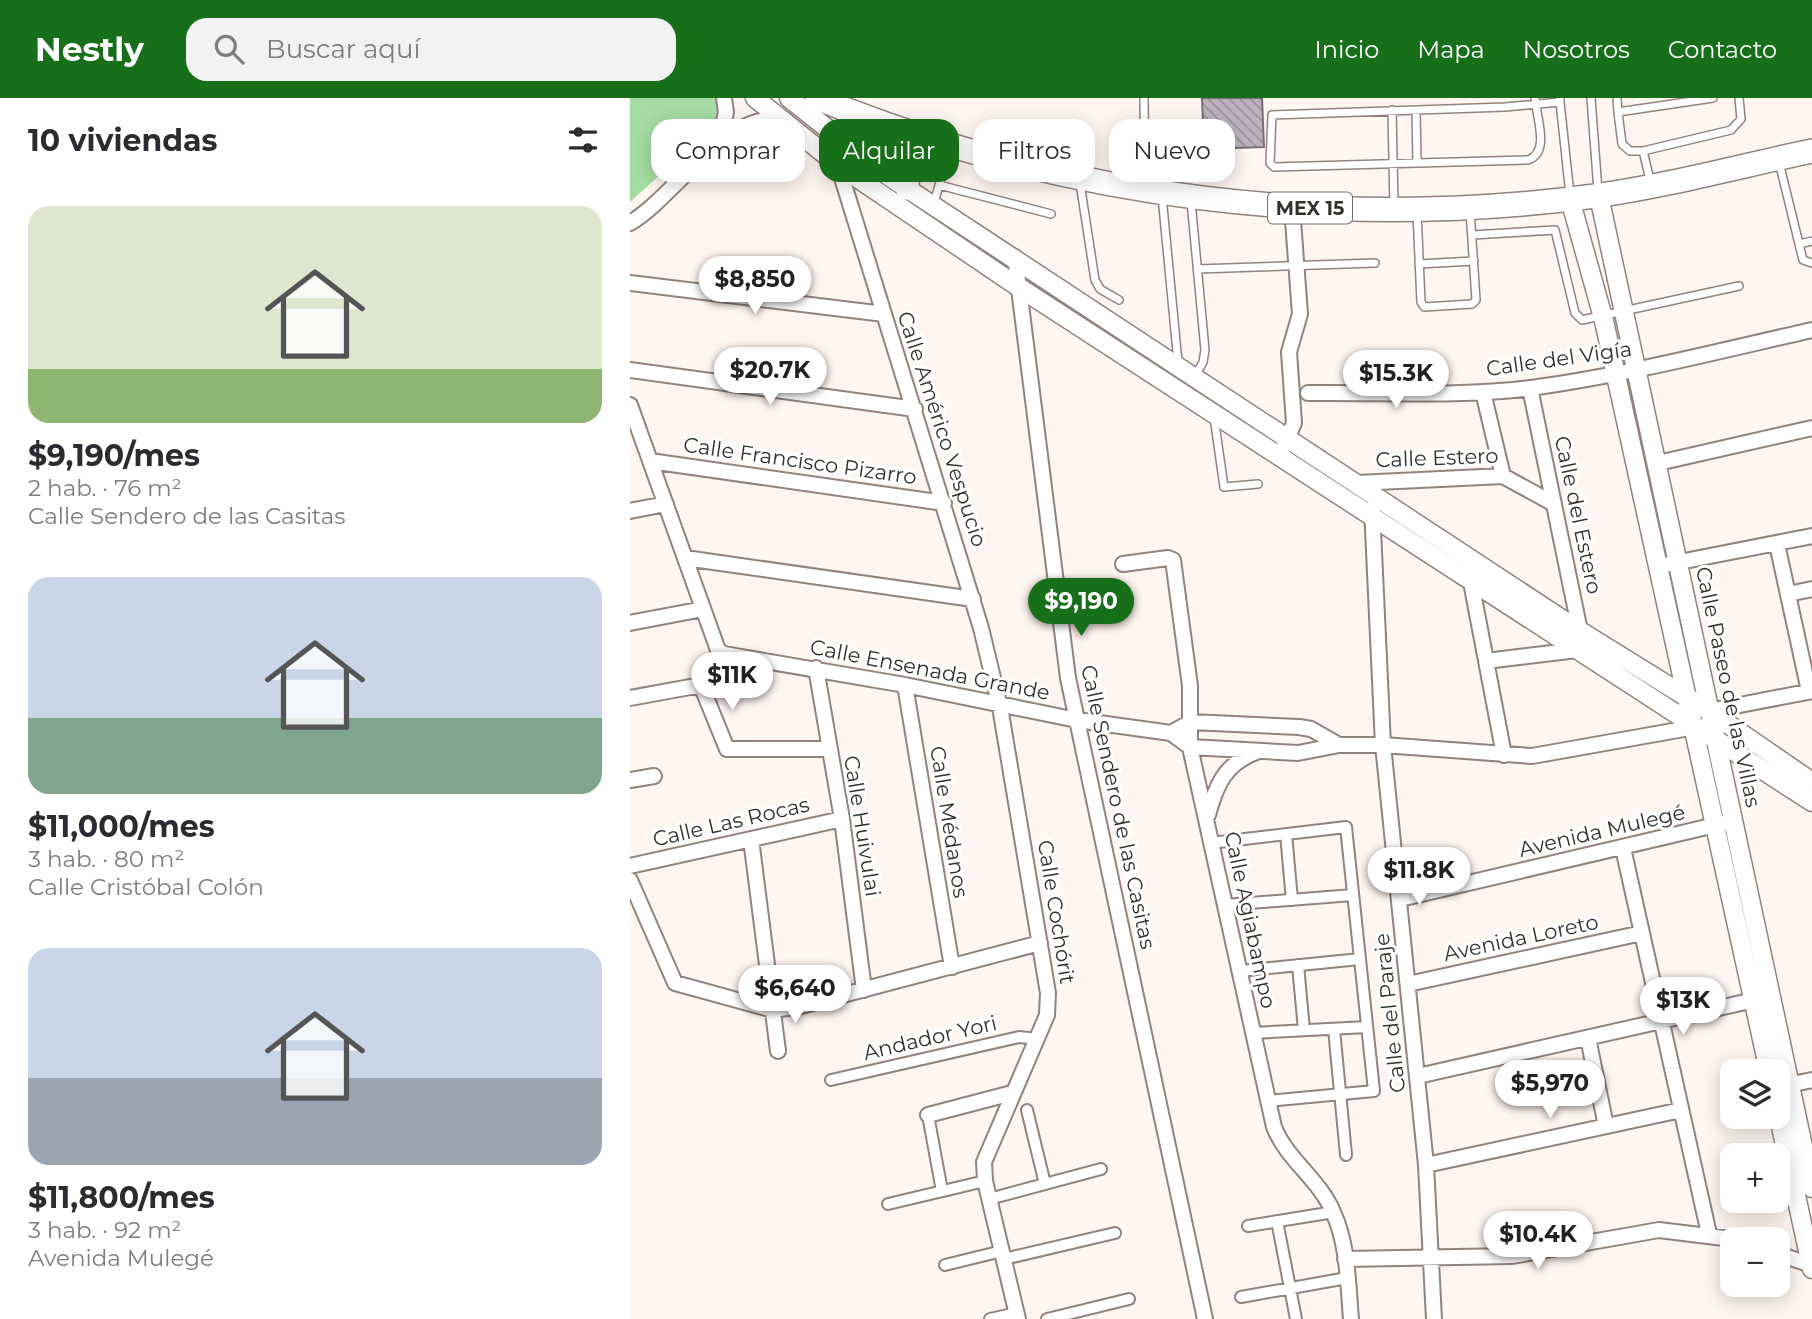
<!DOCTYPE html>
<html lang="es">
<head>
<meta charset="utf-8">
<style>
  :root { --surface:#fff; --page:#f2f2f3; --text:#2b2b33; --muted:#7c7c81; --accent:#186f19 }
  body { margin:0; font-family:Montserrat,sans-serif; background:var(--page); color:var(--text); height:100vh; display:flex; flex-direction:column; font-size:26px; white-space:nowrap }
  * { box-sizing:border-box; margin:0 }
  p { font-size:23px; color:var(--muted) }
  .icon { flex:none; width:38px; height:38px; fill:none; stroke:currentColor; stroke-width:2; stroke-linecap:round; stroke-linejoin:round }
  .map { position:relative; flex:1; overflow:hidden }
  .details { display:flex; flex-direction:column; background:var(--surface); width:630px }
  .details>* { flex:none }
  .guide { position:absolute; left:21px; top:21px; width:665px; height:63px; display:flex; gap:14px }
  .controls { position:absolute; left:1090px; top:961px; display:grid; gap:14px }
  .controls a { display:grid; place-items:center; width:70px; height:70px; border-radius:14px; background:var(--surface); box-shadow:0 4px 18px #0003; font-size:35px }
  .price { position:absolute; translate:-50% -60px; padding:0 16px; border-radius:24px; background:#fff; color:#222; font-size:23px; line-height:46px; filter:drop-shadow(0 2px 4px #0008) }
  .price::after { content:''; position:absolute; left:50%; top:42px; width:21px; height:16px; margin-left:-10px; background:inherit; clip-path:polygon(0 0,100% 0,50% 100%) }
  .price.active { background:var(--accent); color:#fff }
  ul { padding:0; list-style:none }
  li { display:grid; align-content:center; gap:14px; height:371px; padding:0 28px }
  li span { display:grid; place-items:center; height:217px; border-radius:21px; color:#555 }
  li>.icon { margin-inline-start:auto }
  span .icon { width:126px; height:126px; fill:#fffc; stroke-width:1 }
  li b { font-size:30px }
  h2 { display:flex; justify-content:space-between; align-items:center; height:84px; padding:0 28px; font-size:30px }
  .tag { padding:0 24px; border-radius:21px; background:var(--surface); box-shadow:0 4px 18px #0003; font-size:24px; line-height:63px }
  .tag.active { background:var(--accent); color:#fff }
  header { display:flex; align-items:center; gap:42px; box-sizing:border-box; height:98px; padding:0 35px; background:var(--accent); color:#fff }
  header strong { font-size:33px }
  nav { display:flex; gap:38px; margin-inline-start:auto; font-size:24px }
  .search { width:490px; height:63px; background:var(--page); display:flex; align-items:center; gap:18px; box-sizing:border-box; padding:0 24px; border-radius:21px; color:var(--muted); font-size:26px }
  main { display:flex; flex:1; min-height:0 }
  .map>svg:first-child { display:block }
  .park { fill:#a5dca3 }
  .building { fill:url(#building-back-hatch); stroke:#766e79; stroke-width:2 }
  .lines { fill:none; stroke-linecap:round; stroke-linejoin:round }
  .service-casing { stroke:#92837d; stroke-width:10 }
  .pedestrian-casing { stroke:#92837d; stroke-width:14 }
  .minor-casing { stroke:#92837d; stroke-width:18 }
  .tertiary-casing { stroke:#92837d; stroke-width:21 }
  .primary-casing { stroke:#92837d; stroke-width:26 }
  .service { stroke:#fff; stroke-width:7 }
  .pedestrian { stroke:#fff; stroke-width:10 }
  .minor { stroke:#fff; stroke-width:14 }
  .tertiary { stroke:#fff; stroke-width:18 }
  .primary { stroke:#fff; stroke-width:23 }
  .labels { text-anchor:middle; stroke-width:6; stroke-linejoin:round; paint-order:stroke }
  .shield { fill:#fff; stroke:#726e6c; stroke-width:2 }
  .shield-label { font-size:19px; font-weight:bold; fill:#36302d }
  .street-label { font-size:21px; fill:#36302d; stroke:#fff }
</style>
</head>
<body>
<header>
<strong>Nestly</strong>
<div class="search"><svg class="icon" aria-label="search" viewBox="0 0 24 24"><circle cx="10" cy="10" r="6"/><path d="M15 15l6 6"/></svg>Buscar aquí</div>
<nav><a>Inicio</a><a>Mapa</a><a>Nosotros</a><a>Contacto</a></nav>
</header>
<main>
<section class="details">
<h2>10 viviendas<svg class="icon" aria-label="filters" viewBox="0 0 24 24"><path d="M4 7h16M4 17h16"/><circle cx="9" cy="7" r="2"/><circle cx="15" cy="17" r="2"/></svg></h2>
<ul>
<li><span style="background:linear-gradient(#dfe7d0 75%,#8fb573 0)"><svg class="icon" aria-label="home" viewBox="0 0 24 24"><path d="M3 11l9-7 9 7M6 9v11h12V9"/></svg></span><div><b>$9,190/mes</b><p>2 hab. · 76 m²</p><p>Calle Sendero de las Casitas</p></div></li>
<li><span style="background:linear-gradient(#c9d6e8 65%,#7fa58c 0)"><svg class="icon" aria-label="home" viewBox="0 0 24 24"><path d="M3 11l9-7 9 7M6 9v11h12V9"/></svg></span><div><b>$11,000/mes</b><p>3 hab. · 80 m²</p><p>Calle Cristóbal Colón</p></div></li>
<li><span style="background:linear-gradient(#c9d6e8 60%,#9aa5b1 0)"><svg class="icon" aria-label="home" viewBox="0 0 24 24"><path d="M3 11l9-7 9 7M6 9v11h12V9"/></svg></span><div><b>$11,800/mes</b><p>3 hab. · 92 m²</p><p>Avenida Mulegé</p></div></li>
</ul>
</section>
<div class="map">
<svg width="1182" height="1221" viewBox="0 0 1182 1221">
  <defs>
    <pattern id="building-back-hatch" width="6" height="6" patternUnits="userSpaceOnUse" patternTransform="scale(1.75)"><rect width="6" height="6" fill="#bcb3bf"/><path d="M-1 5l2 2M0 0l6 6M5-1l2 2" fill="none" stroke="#9a929c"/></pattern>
  </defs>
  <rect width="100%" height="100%" fill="#fff5f1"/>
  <!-- park -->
  <path class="park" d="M0,0H86L90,15L84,28L0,104Z"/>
  <!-- building -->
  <path class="building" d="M572,0H632L634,49L574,51Z"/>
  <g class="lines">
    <!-- service casing -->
    <g class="service-casing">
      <path id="service" d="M514,0L515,88
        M905,0L906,7C908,24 919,55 898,62L644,69L640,65L642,17L875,9L930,4V0
        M961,0L968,93
        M987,0L988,14L1083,0
        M930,4L940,97
        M762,12L764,109
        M786,12L787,65
        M988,14L992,46L1000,53H1013
        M1149,64L1173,162L1182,165
        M450,85L465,182L470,191L489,202
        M1021,86L1013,53L1101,32L1111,21L1109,0
        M309,87L421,116
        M532,98L548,264
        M561,103L575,252L573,264L565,278
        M304,105L320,49
        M787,114L791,204L794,209L842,206L846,202L840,112
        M842,137L925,132L945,215L952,222L1109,188
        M1169,146L1182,143
        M789,166L844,163
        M567,171L745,165
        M584,319L594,389L628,386"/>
    </g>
    <!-- pedestrian casing -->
    <g class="pedestrian-casing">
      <path id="pedestrian" d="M656,736L662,802
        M581,745L716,729L744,993L638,1003
        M595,807L723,797
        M668,867L674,932
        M610,873L730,861
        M704,931L716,1057
        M623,935L737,929
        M201,982L389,939L408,941
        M397,1012L415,1086
        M298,1017L312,1093
        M359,1101L471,1071
        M258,1106L355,1083
        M647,1123L666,1221
        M618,1128L704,1114
        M374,1161L485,1135
        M315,1167L372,1153
        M611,1199L717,1180
        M360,1221L387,1215
        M417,1221L499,1201"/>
    </g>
    <!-- minor casing -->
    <g class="minor-casing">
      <path id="minor" d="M90,43L96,14L94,0
        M208,67L351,530L370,609L418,895L417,917L354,1064L355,1083L388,1221
        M0,125C45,99 99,8 156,23
        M385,159L438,580L575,1221
        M0,185L254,216
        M0,272L285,311
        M853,294L873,378
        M678,295C752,294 828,299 901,290C996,277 1089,253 1182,232
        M0,307L88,552L94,556L275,587L447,622L541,635L560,649L668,655L709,647H753L902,658L1065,629
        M650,357L664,325L659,254L670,216L662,109
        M20,363L314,405
        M1028,365L1182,330
        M727,385L873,378L924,406
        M742,410L753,647L796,1067L804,1221
        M0,413L36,406
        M1147,446L1179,593
        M55,460L343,501
        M493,466L538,460L543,462L560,588V649L644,1029C657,1062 690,1082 703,1114C718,1146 718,1186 721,1221
        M1029,468L1182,438
        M841,484L874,657
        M1158,496L1182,491
        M0,525L73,511
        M856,563L947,552L950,533L900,290
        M186,570L212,721L234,892
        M275,587L322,869
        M0,600L71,587L97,651H200
        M1079,613L1182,593
        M541,635L561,624L669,629L681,631L709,647
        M0,682L24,678
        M578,717C586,687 595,666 626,654
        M121,741L148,953
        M993,750L1079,1136
        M0,768L212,721
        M0,782L45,885L143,912L171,908L410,845
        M770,801L1094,725
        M778,886L1012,835
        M958,940L976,1028
        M788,978L1133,900
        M1148,989L1182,982
        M298,1017L382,995
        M796,1067L1051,1012
        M1148,1156L1182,1167
        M715,1161L882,1158L1029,1132L1102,1141"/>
    </g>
    <!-- tertiary casing -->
    <g class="tertiary-casing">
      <path id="tertiary" d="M125,0L208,67L390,190L1182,704
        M159,0L249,72L950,533L1079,613L1182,684
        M969,98L1182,1090
        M940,101L974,223L1139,973
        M1148,1015L1182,1171"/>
    </g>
    <!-- primary casing -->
    <g class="primary-casing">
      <path id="primary" d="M187,0C432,100 703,133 965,98C1037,88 1110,68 1182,53
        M277,90L278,64L299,43"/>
    </g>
    <!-- service -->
    <use href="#service" class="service"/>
    <!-- pedestrian -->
    <use href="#pedestrian" class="pedestrian"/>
    <!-- minor -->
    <use href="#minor" class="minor"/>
    <!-- tertiary -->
    <use href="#tertiary" class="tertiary"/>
    <!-- primary -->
    <use href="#primary" class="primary"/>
  </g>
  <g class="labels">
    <!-- shield labels -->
    <rect class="shield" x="638" y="94.5" width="84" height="31" rx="5"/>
    <g class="shield-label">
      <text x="680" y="117">MEX 15</text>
    </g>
    <!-- street labels -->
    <g class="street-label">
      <text transform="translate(929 261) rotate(-8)" y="7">Calle del Vigía</text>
      <text transform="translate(312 331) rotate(72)" y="7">Calle Américo Vespucio</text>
      <text transform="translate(807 360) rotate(-2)" y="7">Calle Estero</text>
      <text transform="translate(170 363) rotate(8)" y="7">Calle Francisco Pizarro</text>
      <text transform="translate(948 417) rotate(78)" y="7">Calle del Estero</text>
      <text transform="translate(300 572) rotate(11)" y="7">Calle Ensenada Grande</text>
      <text transform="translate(1098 589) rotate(78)" y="7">Calle Paseo de las Villas</text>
      <text transform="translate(488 709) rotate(78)" y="7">Calle Sendero de las Casitas</text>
      <text transform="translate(101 724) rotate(-13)" y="7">Calle Las Rocas</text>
      <text transform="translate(319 724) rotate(81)" y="7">Calle Médanos</text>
      <text transform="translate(232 728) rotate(81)" y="7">Calle Huivulai</text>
      <text transform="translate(972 733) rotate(-13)" y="7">Avenida Mulegé</text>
      <text transform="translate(426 814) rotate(81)" y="7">Calle Cochórit</text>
      <text transform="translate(620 822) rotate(78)" y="7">Calle Agiabampo</text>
      <text transform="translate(891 840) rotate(-12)" y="7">Avenida Loreto</text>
      <text transform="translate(760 915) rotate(-96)" y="7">Calle del Paraje</text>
      <text transform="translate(300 940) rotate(-13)" y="7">Andador Yori</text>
    </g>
  </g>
</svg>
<div class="controls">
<a><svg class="icon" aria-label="layers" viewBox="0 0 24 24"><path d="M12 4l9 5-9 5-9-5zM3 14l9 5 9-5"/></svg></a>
<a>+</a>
<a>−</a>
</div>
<b class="price" style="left:125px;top:218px">$8,850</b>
<b class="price" style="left:140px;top:309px">$20.7K</b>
<b class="price" style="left:766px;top:312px">$15.3K</b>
<b class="price active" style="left:451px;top:540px">$9,190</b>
<b class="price" style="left:102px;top:614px">$11K</b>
<b class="price" style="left:789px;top:809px">$11.8K</b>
<b class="price" style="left:165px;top:927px">$6,640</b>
<b class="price" style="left:1053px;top:939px">$13K</b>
<b class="price" style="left:920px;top:1022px">$5,970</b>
<b class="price" style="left:908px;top:1173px">$10.4K</b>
<div class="guide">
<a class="tag">Comprar</a>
<a class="tag active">Alquilar</a>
<a class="tag">Filtros</a>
<a class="tag">Nuevo</a>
</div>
</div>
</main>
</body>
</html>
